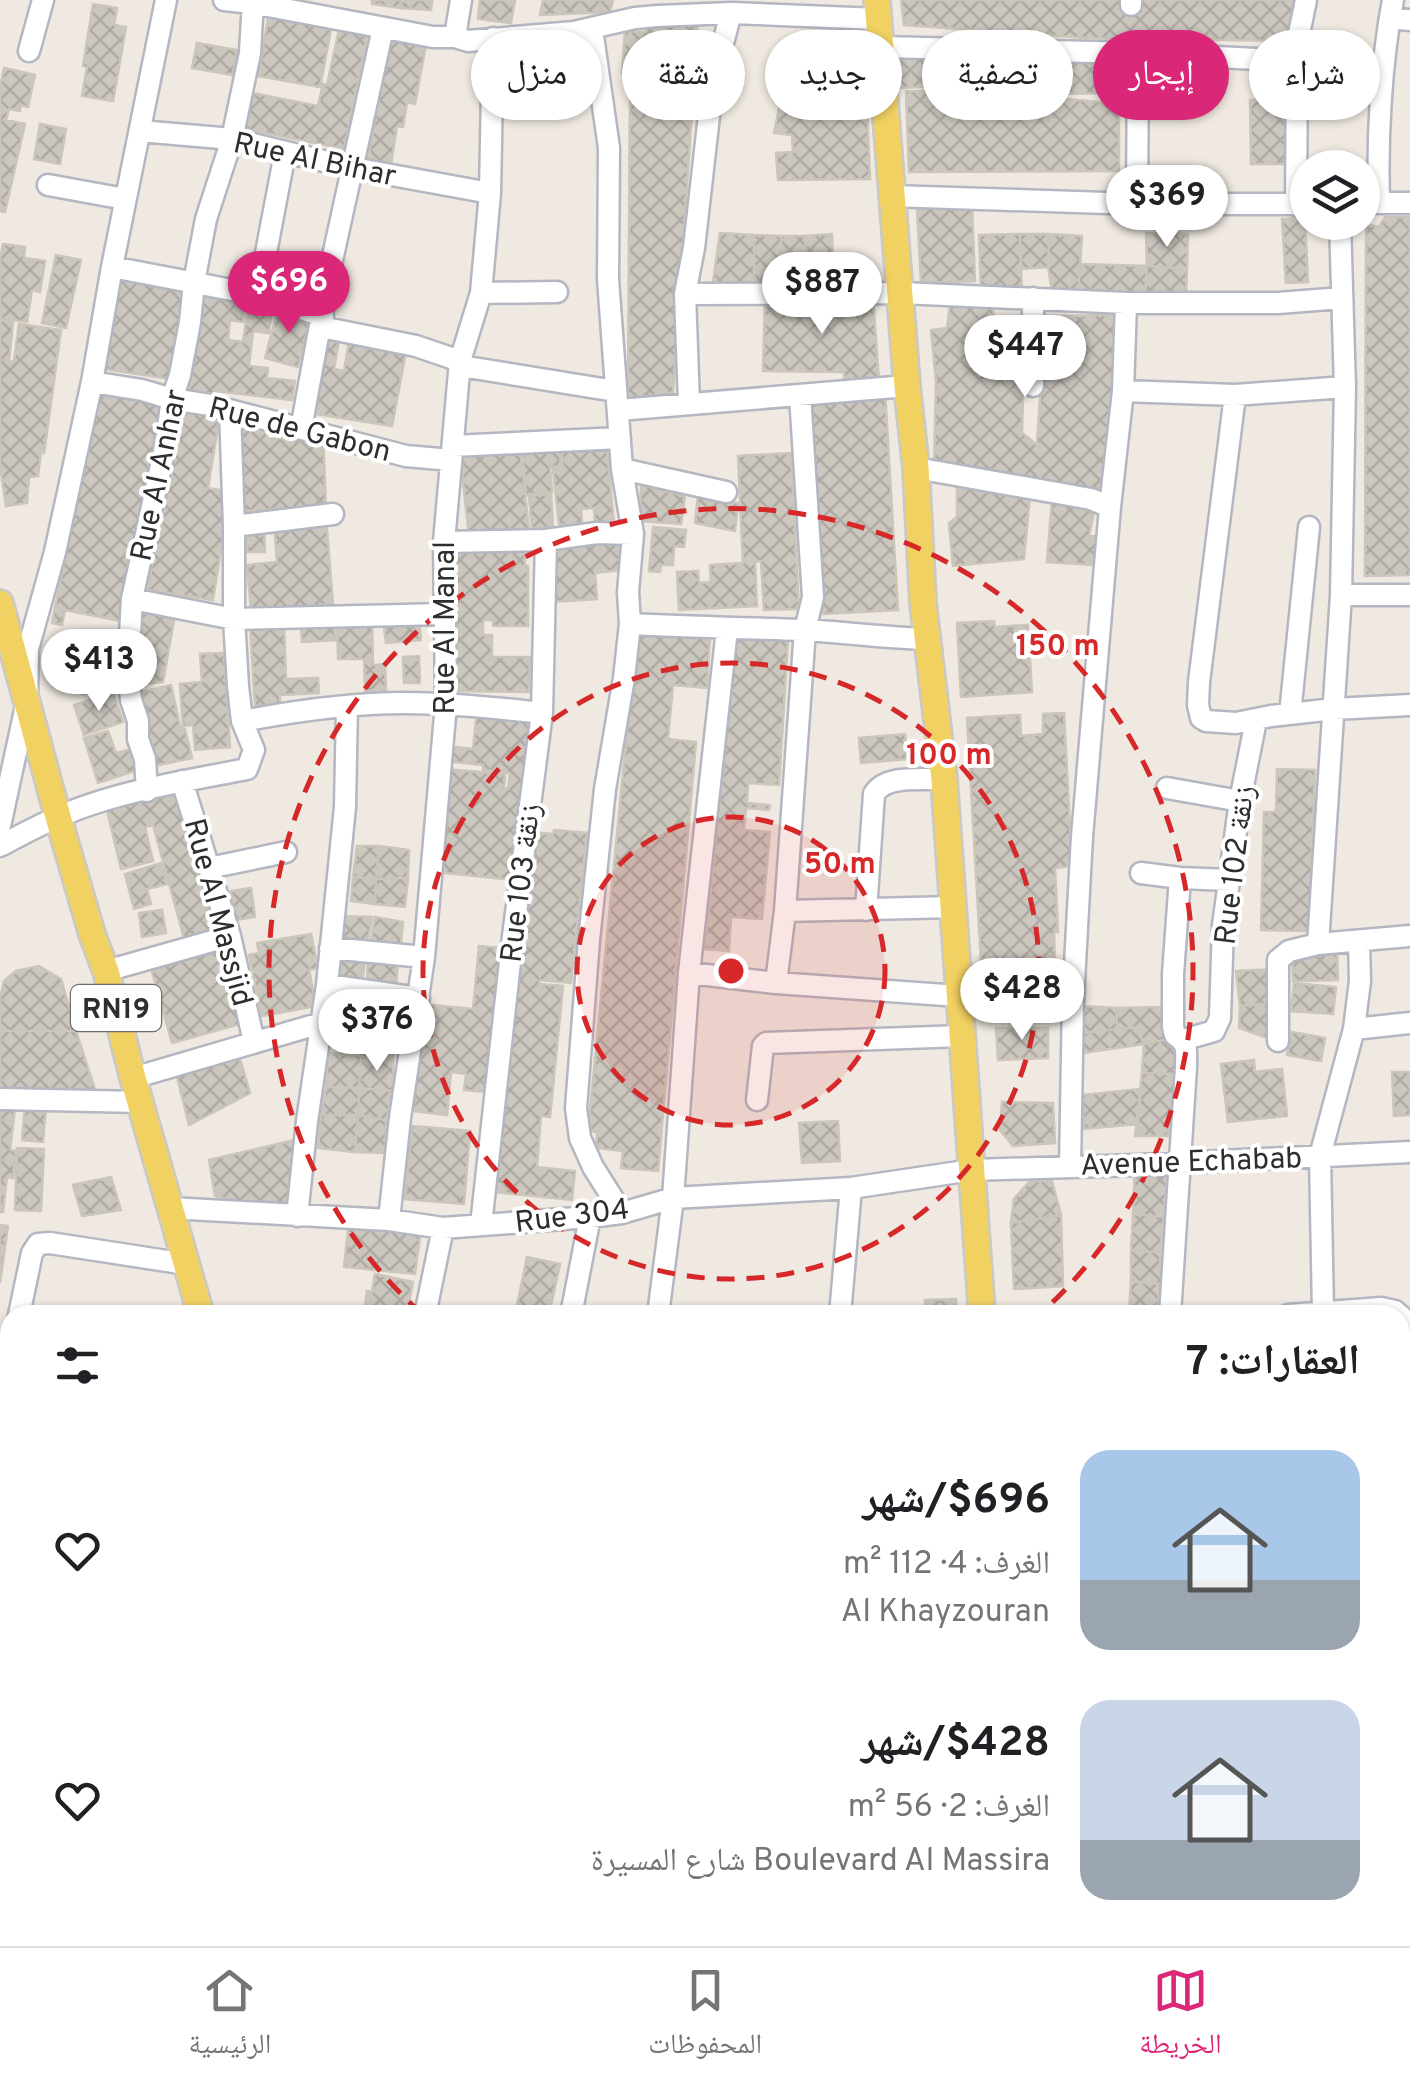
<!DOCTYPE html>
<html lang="ar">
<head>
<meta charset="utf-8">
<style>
  :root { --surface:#fff; --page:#f6f6f6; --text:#202124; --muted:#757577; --line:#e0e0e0; --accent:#db2777 }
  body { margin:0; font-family:Overpass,"Noto Naskh Arabic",sans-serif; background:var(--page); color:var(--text); direction:rtl; height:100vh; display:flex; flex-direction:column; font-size:38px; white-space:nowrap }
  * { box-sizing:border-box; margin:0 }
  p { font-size:32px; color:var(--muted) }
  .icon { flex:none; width:55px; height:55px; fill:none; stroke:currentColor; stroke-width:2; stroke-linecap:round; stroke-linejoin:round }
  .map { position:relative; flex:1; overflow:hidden; direction:ltr }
  .drawer { position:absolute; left:0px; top:1305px; width:1410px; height:642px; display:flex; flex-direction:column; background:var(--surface); border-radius:30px 30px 0 0; box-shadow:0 2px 8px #0004; direction:rtl }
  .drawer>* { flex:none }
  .banner { position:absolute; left:30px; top:30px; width:1350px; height:90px; direction:rtl; display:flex; gap:20px }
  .buttons { position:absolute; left:1290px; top:150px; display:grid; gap:20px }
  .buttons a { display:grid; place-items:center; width:90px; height:90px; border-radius:50%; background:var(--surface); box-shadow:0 2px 8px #0004; font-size:50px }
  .price { position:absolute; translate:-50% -85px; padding:0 22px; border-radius:35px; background:#fff; color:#222; font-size:32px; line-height:65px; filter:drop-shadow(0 2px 5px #0008) }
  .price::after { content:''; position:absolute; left:50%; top:60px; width:30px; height:22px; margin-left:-15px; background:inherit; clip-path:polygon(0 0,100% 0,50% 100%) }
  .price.on { background:var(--accent); color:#fff }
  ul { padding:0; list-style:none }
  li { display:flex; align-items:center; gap:30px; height:250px; padding:0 50px }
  li span { display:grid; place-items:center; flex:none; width:280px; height:200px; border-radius:30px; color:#555 }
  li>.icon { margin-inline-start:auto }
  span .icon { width:120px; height:120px; fill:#fffc; stroke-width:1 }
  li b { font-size:42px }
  h2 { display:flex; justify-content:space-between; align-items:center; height:120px; padding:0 50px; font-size:42px }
  .pill { padding:0 35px; border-radius:45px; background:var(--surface); box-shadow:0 2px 8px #0004; font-size:35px; line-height:90px }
  .pill.on { background:var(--accent); color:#fff }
  .dock { display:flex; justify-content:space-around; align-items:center; height:140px; border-top:2px solid var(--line); background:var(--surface); font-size:28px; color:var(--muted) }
  .dock a { display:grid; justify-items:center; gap:5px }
  .dock .on { color:var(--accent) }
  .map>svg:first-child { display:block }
  .education { fill:#f0e6d1 }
  .building { fill:url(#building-cross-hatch); stroke:#cbc5ba; stroke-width:2.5 }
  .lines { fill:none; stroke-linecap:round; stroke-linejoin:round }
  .minor-casing { stroke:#b4b7c1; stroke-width:25 }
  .major-casing { stroke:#c9c9c9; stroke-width:30 }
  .minor { stroke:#fff; stroke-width:20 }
  .major { stroke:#f2d163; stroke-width:25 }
  .ring { fill:none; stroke:#d62828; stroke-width:5; stroke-dasharray:18 12 }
  .labels { text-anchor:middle; stroke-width:8; stroke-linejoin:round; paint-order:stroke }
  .shield { fill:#fff; stroke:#6d6d6d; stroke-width:2.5 }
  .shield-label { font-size:28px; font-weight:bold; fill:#2e2e2e }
  .street-label { font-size:30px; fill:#2e2e2e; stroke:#fff }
  .centre { fill:#d62828; stroke:#fff; stroke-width:5 }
  .ring-label { font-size:30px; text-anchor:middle; font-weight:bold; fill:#d62828; stroke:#fff; stroke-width:8; stroke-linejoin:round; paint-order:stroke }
</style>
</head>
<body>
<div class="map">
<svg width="1410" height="1946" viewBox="0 0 1410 1946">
  <defs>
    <pattern id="building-cross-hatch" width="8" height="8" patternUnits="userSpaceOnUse" patternTransform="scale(2.5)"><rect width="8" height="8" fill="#cbc7bf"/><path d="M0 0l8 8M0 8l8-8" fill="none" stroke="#afaba4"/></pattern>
  </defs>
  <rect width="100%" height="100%" fill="#efe9e1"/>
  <!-- education -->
  <path class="education" d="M756,1938H922V1946H727Z"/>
  <!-- building -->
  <path class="building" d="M372,0H402L401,8L372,4Z
    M402,0H432L431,10L401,8Z
    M480,0H515L511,23L478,19Z
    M543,0H613L610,12L540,15Z
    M901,0H1293L1289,41L1085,38L904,25Z
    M93,4L117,8L114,25L126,27L113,101L82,96L87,67L83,66Z
    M269,13L332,24L320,87L258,76Z
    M646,20L698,23L673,392L628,399L630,77L658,78V83H669L670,76L622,73L625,31L646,32Z
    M341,21L369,27L344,149L245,129L252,93L318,106L323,84L327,85Z
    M390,32L427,39L415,104L407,102L403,127L397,126L391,164L368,160Z
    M197,43L237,50L233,75L192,68Z
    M961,50L963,85L900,88L899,53Z
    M1115,54L1116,93L1056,94L1055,55Z
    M967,56L1051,61L1048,89L970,86Z
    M4,68L35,75L28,107L21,105L20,111L9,109L6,120L25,124L5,212L0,211V88Z
    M784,79L866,83L870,179L778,180L776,153L793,152L792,135L774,133L779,108L795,110L797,93L779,89Z
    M906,91H981L1119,104V171L909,172Z
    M1286,99L1287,164H1251L1250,100Z
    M40,124L66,129L60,164L34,159Z
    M972,205L975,281L921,283L917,208Z
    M1385,217H1410V575L1365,576L1366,224L1379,227Z
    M1305,218L1308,282L1286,283L1282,219Z
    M720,233L754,235V286L713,282Z
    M1146,233L1188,234L1187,269L1147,266Z
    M832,234L834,283H807L805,236Z
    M1020,234L1022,295L981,293L979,235Z
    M1020,234H1049L1048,267L1021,269Z
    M1049,234L1082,236L1078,295L1053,296L1048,267Z
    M754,235L781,236V285L754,286Z
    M781,236H805L807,283L781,285Z
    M3,244L25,247L24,258L45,261L40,292L32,290L27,322L0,318V261Z
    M56,255L81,260L66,328L42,323Z
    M1080,264L1147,266L1145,295H1078Z
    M1147,266L1187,269L1186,295H1145Z
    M119,272L186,282L171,379L104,369Z
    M202,291L246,296L243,322L230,320L228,340L243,342L249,300L273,303L269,333L253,331L249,366L268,368L267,378L295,381L292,400L216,391L215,394L189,391Z
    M873,297L879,381L844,383V372L763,371L765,298Z
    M279,305L312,313L298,367L265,358Z
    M950,305H992L996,330L987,339L985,368L1024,369L1022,433L1037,445L1045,316L1115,315L1116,372L1100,489L934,467L936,382L931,330L947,328Z
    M0,320L13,322L9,362L14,361L19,324L61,330L44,454L42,444L38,476L29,477L27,503L6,506L0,466Z
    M324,332L340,335L334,369L344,371L350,336L407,346L392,426L309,413Z
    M98,388L163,401L120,621L65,610L62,625L52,623Z
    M885,392L898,610L823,614L810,396Z
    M178,402L221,408L208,488L230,492L213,600L148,590Z
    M266,420L267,439L323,436L326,507L245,511L240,422Z
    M606,440L614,524L595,526L594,508L581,509L582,523L559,525L553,469L563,468L561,444Z
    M559,444L561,466L550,467L552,492L526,495L522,448Z
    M520,447L529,530L469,537L460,454Z
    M791,453L799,609L764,610L761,561L755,562L757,606L679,610L677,572L698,571L699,583L711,582L710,565L743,563L738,456Z
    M957,480L1030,495L1024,559L953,566L949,523L957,517Z
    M641,485L685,496L681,524L640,521Z
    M551,494L553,527L532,529L529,496Z
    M698,494L738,503L735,531L695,523Z
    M1052,499L1095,508L1089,535L1099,537L1094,565L1047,562Z
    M326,518L333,604L251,611L247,565L277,562L274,523Z
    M246,527H264L265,552H247Z
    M653,527L686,530L684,547L674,546L673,565H661L660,572L649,571Z
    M618,540L621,570L595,573L597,599L550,602V546Z
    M456,546L525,547V566H528V626H493V620H483V635H492V657H530L529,692L455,691Z
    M143,605L176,609L163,682L132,685Z
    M419,616L421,640L386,643L383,620Z
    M334,619L335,640L302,642L301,621Z
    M372,619L373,665L385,664L386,690L365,691L364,659H338L337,620Z
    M994,621L995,627L1028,625L1032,692L961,697L957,623Z
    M284,624L286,679L318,678L319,693L280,695V705L255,706L250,626Z
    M637,630L710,635L707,688L673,685L668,739L696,742L658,1171L621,1168L623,1151L596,1148L597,1132L588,1131Z
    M736,638L788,639L779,785L748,783L747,803L770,805L769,810L746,808L744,830L770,832L762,919L731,917L729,951L705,949Z
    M224,653L230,747L195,750L193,725L183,726L180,684L202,682L200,654Z
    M115,654L123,683L82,694L73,666Z
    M419,656L420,683H404L403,657Z
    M171,685L180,726L185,729L192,758L154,766L138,693Z
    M113,692L123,722L84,735L74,705Z
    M477,709L530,714L514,880L434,872L444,769L505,774L504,788L508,789L510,773L483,770V765L444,761L446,746L473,749Z
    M1064,713L1072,866L1055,868L1058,932H1054L1055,960L981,962L967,718L1020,715L1021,736L1043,734V714Z
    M108,731L116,753L131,749L138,770L98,783L84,738Z
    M905,734L907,759L861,763L859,738Z
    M1277,769L1315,770L1309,931L1261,930L1264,812H1276Z
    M178,788L214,931L184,938L153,825L145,827L153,861L121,869L106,806Z
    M554,830L587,833L571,983L540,980L539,984L563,986L550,1117L541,1116L537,1167L575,1171L572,1200L494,1192L531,832L553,834Z
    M357,846H379L376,879L353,877Z
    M379,846L409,850L408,878L376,879Z
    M161,863L167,884L147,889L151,904L134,909L125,874Z
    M353,877L376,879L375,904L351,901Z
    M408,878L405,907L375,904L376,879Z
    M251,888L255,917L235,920L231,891Z
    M162,910L166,933L142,937L139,913Z
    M339,916L372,917L367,946L337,945Z
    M375,917L403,922L400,951L370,947Z
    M311,934L318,968L309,970L316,1006L262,1016L249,955L259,953L257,943Z
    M479,946L502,948L488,1092L464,1090L466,1074L451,1072L447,1115L412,1111L422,1004L473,1009Z
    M227,947L248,1022L172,1043L151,968Z
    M1337,948L1338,980L1293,981L1292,949Z
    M337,952L366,953L362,982L333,983Z
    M368,954L398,958L396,991L367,985Z
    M39,966L61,979L76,1031H0V999L4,981L16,971Z
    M1275,969L1276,1003L1240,1006L1236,971Z
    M1294,983L1336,987L1333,1014L1291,1011Z
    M333,994L366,999L364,1027L333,1018Z
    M366,999L398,1003L396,1031L364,1027Z
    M1276,1003L1273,1040L1239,1028L1240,1006Z
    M1084,1006L1116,1008L1117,1029L1082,1033Z
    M1166,1007L1168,1039L1144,1044L1137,1027L1117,1029L1116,1008Z
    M364,1027L396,1031L393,1060L361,1056Z
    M1137,1027L1144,1044L1083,1053L1082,1033Z
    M996,1028H1048V1058L998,1060Z
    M0,1031H76L98,1099L0,1095Z
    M1292,1032L1325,1038L1321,1061L1287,1055Z
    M1168,1039L1175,1052L1176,1074L1142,1073L1144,1044Z
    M328,1053L361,1056L359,1088L326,1087Z
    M361,1056L393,1060L394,1091L359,1088Z
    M240,1059L250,1093L189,1125L176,1073Z
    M1254,1060L1255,1072L1282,1069L1287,1116L1228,1122L1221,1064Z
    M1392,1072H1410V1115L1394,1116Z
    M1142,1073L1176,1074L1168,1136H1135Z
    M326,1087L359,1088L358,1115H321Z
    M359,1088L394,1091L386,1120L358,1115Z
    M1141,1089L1138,1124L1084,1129L1082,1095Z
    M1002,1102L1053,1103L1055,1143L1013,1146L1000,1130Z
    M0,1105L15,1107L10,1150L16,1151L13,1178L7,1177L3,1212H0Z
    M25,1106L46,1107L43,1142L22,1140Z
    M321,1115H358L355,1152L318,1148Z
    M358,1115L386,1120V1153L355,1152Z
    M838,1121L840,1161L802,1163L799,1123Z
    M412,1126L470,1131L464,1204L405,1199Z
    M299,1139L289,1203L265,1208L215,1196L209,1160Z
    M17,1148L44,1149L41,1211L15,1210Z
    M1135,1168L1167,1172L1164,1217L1133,1214Z
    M111,1177L121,1210L82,1216L73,1185Z
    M1030,1181H1052L1061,1215L1011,1223L1014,1199Z
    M1133,1214L1164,1217L1160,1252L1131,1251Z
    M1061,1215L1063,1286L1014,1289L1011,1223Z
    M349,1221L421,1230L415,1274L344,1267Z
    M0,1225L8,1226L0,1283Z
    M1131,1251L1160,1252L1161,1284L1131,1281Z
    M527,1257L560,1264L549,1315H515Z
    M375,1274L413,1282L408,1308L398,1306L397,1312L365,1306L367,1291L372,1292Z
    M1131,1281L1161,1284L1156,1315L1129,1312Z
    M956,1299L957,1315H925V1300Z
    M6,1611L10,1612V1651L0,1648V1627Z
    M0,1648L10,1651V1676L0,1673Z
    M0,1673L10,1676V1692L7,1700L0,1698Z
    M1410,1735V1775L1400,1777V1737Z
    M0,1755L10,1758V1818H0Z
    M1410,1807V1843L1400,1844V1808Z
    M103,1938H122L121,1946H124H103Z
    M244,1938H322L323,1946H245Z
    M722,1938H801L804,1946H710L708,1941Z
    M815,1938H839L840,1941L817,1946Z
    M884,1938H920V1946H884Z
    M1217,1938H1252L1253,1946H1218Z"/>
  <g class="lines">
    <!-- minor casing -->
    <g class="minor-casing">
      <path id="minor" d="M224,0L252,3L433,37H455L468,41L574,32L635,18L658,16L731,13L878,19
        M1131,5V0
        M1390,18L1410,20
        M592,29L609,148L608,279L622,469L633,534L628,592L630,624L624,678L605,789L589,940L576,1108L580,1138L593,1167L622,1213
        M455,37L461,0
        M882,47L1138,53L1297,61
        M29,51L43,0
        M140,131L232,139L353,168L490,193
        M48,185L125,199
        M891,196L1137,204H1308
        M1379,202C1377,138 1381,63 1393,0
        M1362,203H1410
        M1137,204L1138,53
        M1296,205L1297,61L1298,39L1306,0
        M112,267L258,295L323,316
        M481,293L557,292
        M685,294L901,293L1126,303H1278L1342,298
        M258,295L285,153
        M321,327L416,346L460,361
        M461,366L615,391
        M92,382L142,390L172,399L210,405L406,456L451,460
        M1033,386V298
        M1123,391L1235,395L1345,387
        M1235,395L1199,682L1198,705L1201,718L1206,721L1236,723L1271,716L1334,709L1410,705
        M689,404L685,294L694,248L710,107L719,58L731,13
        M619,410L907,386
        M301,429L331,265L383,28
        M453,446L620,438
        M916,468L1091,499L1110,507
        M622,469L726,492
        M234,526L333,514
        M444,542L546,540L597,533L633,534
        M1341,595H1410
        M132,599L234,619L444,614
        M630,624C687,627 745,628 802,630C844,632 885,638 927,639
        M1290,714L1309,527
        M242,721C295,711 350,703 403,703C450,703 496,708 542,713
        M182,781L230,936L254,1042
        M1167,788L1240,801
        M147,791L145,759L138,739V721L131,700L128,670L132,599L165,447L172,399L180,375L190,322L194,282L206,219L232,139L250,53L253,0
        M0,826L27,701L28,649L55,552L92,382L112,267L166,0
        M0,846C19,836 37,826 56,818C113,792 185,781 247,769L254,750L242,721L238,686L234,619V526L230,410
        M209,868L286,852
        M1141,873L1180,878L1230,880
        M866,910L874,794C886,774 923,780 944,779
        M785,911L954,907
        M1318,944L1341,595L1345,387L1340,222
        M330,948L424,957
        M106,971L230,936
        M689,973L776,983L959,996
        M776,983L785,911L805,630L813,597L800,395
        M327,985L419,998
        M1354,1029L1410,1023
        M1183,1040L1214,1031L1220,1018L1223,925L1240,801L1256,720
        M1278,1041V960L1289,951L1318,944L1410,936
        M133,1078L321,1023
        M0,1099L140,1102
        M757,1100L763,1046L766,1043L962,1036
        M1070,1167L1073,1000L1082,837L1110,507L1123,391L1126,303
        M170,1208L389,1220L443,1228L590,1217L622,1213L673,1198L851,1188L972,1170L1138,1165L1410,1152
        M297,1216L307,1121L327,985L345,807L347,706
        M389,1220L400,1118L424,957L446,704L444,542L460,361L481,293L490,193L493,38
        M481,1225L512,944L542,713L546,540
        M1323,1312L1320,1156L1354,1029L1360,981L1359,942
        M19,1315L32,1253L38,1244L50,1243L186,1264
        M425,1315L443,1228
        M571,1315L590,1217
        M658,1315L673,1198L689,973L727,629
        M840,1315L851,1188
        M1170,1315L1186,1067C1186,1051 1189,1044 1175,1035L1173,1027V974L1180,878
        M1288,1315L1381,1308L1395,1311L1403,1318L1407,1461
        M0,1357L10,1343
        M0,1554L10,1525
        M1400,1795L1410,1792
        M0,1844L10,1843
        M1400,1854L1410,1852
        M0,1910L10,1869
        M515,1938L517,1946
        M1264,1938L1266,1946"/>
    </g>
    <!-- major casing -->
    <g class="major-casing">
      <path id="major" d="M877,0L907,386L916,468L923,603L944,779L982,1315
        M0,603L58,817L92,934L106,971L133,1078L201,1315
        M1400,1730L1410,1728
        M378,1938L380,1946
        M1026,1938L1027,1946
        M576,1946L606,1938"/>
    </g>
    <!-- minor -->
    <use href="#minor" class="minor"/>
    <!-- major -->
    <use href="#major" class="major"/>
  </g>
  <!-- distance rings -->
  <circle cx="731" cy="971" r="154" fill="#d62828" fill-opacity=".12"/>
  <g class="ring">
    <circle cx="731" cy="971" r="154"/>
    <circle cx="731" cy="971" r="308"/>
    <path d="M422 1314A462 462 0 1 1 1040 1314"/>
  </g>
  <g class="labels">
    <!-- shield labels -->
    <rect class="shield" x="71" y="985" width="90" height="46" rx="8"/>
    <g class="shield-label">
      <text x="116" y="1018">RN19</text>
    </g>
    <!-- street labels -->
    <g class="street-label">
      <text transform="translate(315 159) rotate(12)" y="10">Rue Al Bihar</text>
      <text transform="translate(300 429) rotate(14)" y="10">Rue de Gabon</text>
      <text transform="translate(158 475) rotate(-78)" y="10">Rue Al Anhar</text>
      <text transform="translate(444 628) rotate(-90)" y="10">Rue Al Manal</text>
      <text transform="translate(1234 865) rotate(-83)" y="10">Rue 102 زنقة</text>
      <text transform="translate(520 883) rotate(-83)" y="10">Rue 103 زنقة</text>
      <text transform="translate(219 912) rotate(75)" y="10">Rue Al Massjid</text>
      <text transform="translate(1191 1161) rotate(-2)" y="10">Avenue Echabab</text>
      <text transform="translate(572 1215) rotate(-7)" y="10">Rue 304</text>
    </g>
  </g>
  <circle cx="731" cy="971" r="15" class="centre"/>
  <g class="ring-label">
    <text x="1058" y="655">150 m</text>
    <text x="949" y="764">100 m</text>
    <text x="840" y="873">50 m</text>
  </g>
</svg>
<div class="buttons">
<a><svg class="icon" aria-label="layers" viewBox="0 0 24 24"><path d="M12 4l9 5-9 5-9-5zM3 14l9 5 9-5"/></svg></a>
</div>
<b class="price" style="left:1167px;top:250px">$369</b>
<b class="price on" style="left:289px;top:336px">$696</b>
<b class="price" style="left:822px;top:337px">$887</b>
<b class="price" style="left:1025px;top:400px">$447</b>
<b class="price" style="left:99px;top:714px">$413</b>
<b class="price" style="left:1022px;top:1043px">$428</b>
<b class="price" style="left:377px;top:1074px">$376</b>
<div class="banner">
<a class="pill">شراء</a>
<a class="pill on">إيجار</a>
<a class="pill">تصفية</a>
<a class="pill">جديد</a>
<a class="pill">شقة</a>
<a class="pill">منزل</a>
</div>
<section class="drawer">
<h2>العقارات: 7<svg class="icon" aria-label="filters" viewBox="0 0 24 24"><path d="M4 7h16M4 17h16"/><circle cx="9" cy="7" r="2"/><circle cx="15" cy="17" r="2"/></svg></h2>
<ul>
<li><span style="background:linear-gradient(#a9c7e8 65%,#9aa5b1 0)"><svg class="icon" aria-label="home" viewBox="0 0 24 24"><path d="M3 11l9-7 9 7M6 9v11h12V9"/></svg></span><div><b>$696/شهر</b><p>الغرف: 4 · 112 m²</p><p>Al Khayzouran</p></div><svg class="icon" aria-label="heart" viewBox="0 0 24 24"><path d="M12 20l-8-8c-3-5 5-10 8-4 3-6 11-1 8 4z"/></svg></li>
<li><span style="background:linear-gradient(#c9d6e8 70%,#9aa5b1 0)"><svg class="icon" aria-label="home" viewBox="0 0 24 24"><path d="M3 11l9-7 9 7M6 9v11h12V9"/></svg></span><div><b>$428/شهر</b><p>الغرف: 2 · 56 m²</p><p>Boulevard Al Massira شارع المسيرة</p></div><svg class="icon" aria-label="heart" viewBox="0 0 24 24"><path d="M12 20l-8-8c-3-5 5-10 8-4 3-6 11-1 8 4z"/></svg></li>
</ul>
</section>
</div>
<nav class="dock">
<a class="on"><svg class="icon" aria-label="map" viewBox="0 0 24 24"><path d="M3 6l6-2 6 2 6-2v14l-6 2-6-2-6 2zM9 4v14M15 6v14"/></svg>الخريطة</a>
<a><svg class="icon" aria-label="saved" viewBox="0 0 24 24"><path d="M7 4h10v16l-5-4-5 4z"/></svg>المحفوظات</a>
<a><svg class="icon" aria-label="home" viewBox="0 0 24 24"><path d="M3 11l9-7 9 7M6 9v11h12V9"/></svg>الرئيسية</a>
</nav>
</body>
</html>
